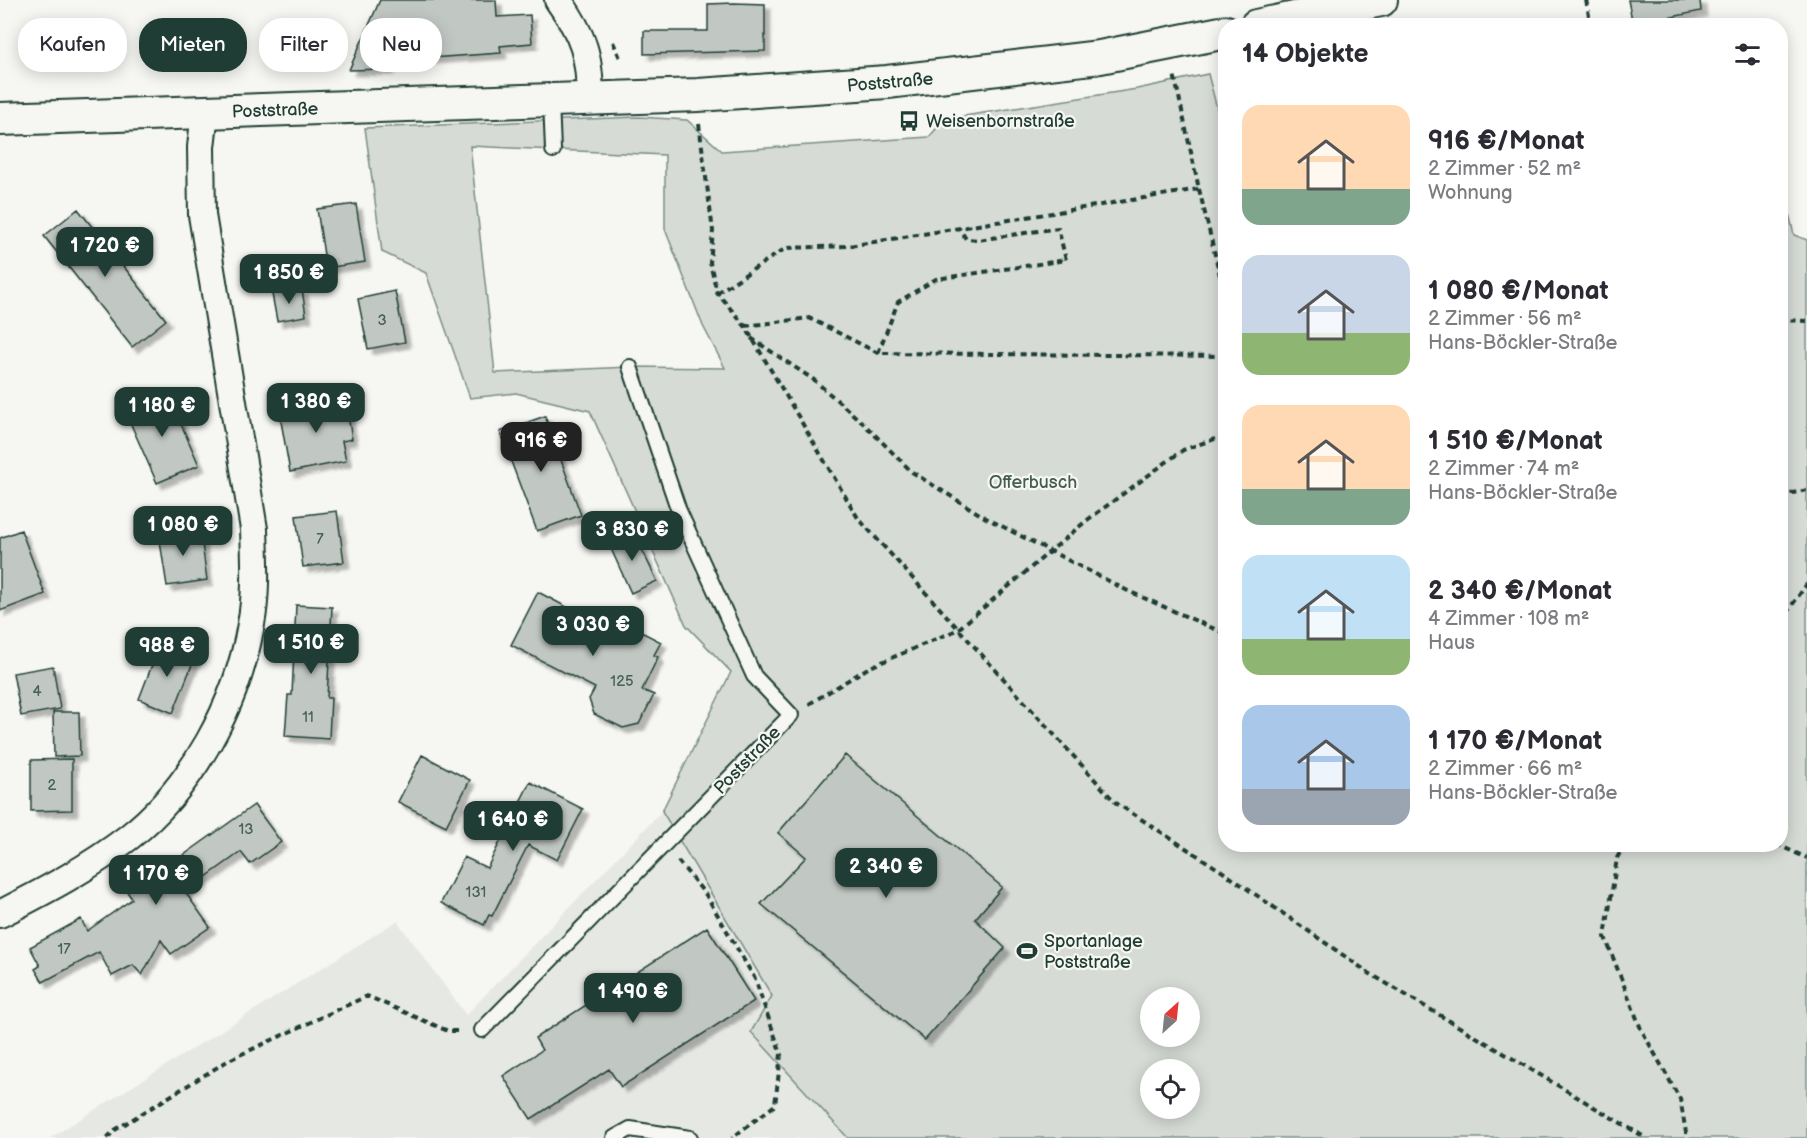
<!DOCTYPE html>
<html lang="de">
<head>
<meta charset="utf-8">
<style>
  :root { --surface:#fff; --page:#f2f2f3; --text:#2b2b33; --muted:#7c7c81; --accent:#1f3d34 }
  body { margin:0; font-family:"Balsamiq Sans",sans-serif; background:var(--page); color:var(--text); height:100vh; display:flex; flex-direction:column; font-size:22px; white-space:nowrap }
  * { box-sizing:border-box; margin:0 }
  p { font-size:20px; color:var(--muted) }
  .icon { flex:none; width:33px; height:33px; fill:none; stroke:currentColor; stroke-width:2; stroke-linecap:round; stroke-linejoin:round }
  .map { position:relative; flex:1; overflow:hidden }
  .panel { position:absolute; left:1218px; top:18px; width:570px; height:834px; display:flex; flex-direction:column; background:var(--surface); border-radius:24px; box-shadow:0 3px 15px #0003 }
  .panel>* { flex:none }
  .top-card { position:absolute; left:18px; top:18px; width:570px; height:54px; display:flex; gap:12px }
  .needle { width:39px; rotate:27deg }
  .buttons { position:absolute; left:1140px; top:987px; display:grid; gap:12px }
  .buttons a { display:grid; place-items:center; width:60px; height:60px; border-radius:50%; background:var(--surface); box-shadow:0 3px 15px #0003; font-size:30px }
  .price { position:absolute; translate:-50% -51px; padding:0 14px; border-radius:12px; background:var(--accent); color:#fff; font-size:20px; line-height:39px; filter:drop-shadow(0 2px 3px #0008) }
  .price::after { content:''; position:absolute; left:50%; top:36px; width:18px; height:14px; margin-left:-9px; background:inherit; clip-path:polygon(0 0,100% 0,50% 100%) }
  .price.on { background:#222; color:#fff }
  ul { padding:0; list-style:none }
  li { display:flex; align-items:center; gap:18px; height:150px; padding:0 24px }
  li span { display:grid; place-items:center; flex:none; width:168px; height:120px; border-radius:18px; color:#555 }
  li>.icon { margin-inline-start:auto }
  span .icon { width:72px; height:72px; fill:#fffc; stroke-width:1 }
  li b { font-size:26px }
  h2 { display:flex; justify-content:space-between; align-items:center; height:72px; padding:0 24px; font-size:26px }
  .chip { padding:0 21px; border-radius:24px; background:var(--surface); box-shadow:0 3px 15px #0003; font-size:21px; line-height:54px }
  .chip.on { background:var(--accent); color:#fff }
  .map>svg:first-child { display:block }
  .built { fill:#e6e8e4 }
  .green { fill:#d6dbd6; stroke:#7a8c85; stroke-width:1.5; fill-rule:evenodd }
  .building { fill:#c1c8c3; stroke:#1f3d34; stroke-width:1.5; filter:url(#shadow) }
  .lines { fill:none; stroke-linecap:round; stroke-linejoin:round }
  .service-casing { stroke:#1f3d34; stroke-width:18 }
  .minor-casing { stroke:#1f3d34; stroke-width:30 }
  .tertiary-casing { stroke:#1f3d34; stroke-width:36 }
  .path { stroke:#1f3d34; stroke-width:4; stroke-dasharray:6 4.5; stroke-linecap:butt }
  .service { stroke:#f6f6f2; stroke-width:14 }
  .minor { stroke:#f6f6f2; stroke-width:26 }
  .tertiary { stroke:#f6f6f2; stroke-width:32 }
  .labels { text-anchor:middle; stroke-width:4.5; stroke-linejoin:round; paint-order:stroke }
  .number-label { font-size:15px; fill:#486058 }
  .street-label { font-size:18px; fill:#1f3d34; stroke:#f6f6f2 }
  .poi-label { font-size:18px; fill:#1f3d34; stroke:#f6f6f2; text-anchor:start }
  .park-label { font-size:18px; fill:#445d54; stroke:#f6f6f2 }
</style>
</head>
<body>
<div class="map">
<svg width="1807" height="1138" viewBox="0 0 1807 1138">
  <defs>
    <filter id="shadow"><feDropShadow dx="5.5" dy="5.5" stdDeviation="1.5" flood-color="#0004"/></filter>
  </defs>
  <rect width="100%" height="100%" fill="#f6f6f2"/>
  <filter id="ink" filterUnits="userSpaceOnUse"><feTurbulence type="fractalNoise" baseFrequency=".0167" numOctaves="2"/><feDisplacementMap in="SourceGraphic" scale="12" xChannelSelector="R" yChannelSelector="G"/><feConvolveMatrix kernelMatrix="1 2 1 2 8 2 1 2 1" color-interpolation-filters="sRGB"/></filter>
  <g filter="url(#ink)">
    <!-- built -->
    <path class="built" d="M662,811L772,996L751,1033L848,1138H50L397,921L466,1015Z"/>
    <!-- green -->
    <path class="green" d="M1208,74L1226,143V844H1780L1781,179L1794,235L1807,240V1138H848L751,1032L772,996L662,811L731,672L686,625L590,411L516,393L470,398L426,273L382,252L365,128L639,117L687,120L722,151L929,137L945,119L1137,89ZM470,146L665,155V229L703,326L725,368L630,367L495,373ZM1150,998H1190V1036H1150ZM1150,1070H1190V1108H1150Z"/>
    <!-- building -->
    <path class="building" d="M380,0H496L497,17L530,15L532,43L500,46L501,53L388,61V69L349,70Z
      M1628,0H1700L1701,11L1633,25Z
      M734,3L765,4V51L644,54V31H708V4Z
      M356,204L365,262L326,268L317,209Z
      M78,209L166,320L132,347L44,236Z
      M302,289L306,316L277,321L272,294Z
      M395,291L405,342L368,349L358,299Z
      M167,392L199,465L157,483L125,411Z
      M345,398L352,439L342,441L346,461L290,472L279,410Z
      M545,416L581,515L537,531L500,432Z
      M337,511L344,562L303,567L296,516Z
      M200,529L207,580L167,586L159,535Z
      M21,530L45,594L0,611V538Z
      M633,531L657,581L631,593L608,542Z
      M538,592L614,632L620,621L661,642L654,655L658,657L642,690L654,695L639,724L623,728L594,714L589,699L595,688L511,645Z
      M296,605L332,607L327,698H331L329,739L285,736L288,695H292Z
      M160,644L195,657L173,713L139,699Z
      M53,666L60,709L21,716L13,673Z
      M53,712H79L80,756L54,757Z
      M422,755L470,780L446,826L398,802Z
      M845,755L1002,887L975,919L1005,948L925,1040L761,904L806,857L778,833Z
      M72,759V810L31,811V760Z
      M530,782L583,809L557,860L528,845L492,916L489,915L484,925L441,903L464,857L487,868Z
      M254,805L281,842L250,864L241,852L185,892L210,927L171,954L161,940L142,975L133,965L112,976L99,952L43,982L35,969L40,966L30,947L81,919L87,931L132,899L126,890L164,863L167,867Z
      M707,927L754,1001L621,1087L609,1069L531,1119L503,1076L542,1050L535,1038Z"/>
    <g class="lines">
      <!-- service casing -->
      <g class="service-casing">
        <path id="service" d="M551,101L553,150
          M482,1030L791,715L754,676L679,511L630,367
          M614,1138L630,1129L690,1138"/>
      </g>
      <!-- minor casing -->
      <g class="minor-casing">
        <path id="minor" d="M558,0C584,36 590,57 590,100
          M0,914C45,891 89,868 129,837C192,788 238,703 251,624C257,593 255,560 254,529L202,215L201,147L205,112"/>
      </g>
      <!-- tertiary casing -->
      <g class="tertiary-casing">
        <path id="tertiary" d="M1256,26L1381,0
          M0,119L698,95L887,82L1100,57L1226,32"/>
      </g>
      <!-- path -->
      <path class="path" d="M1586,0L1591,26
        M613,42L621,60
        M699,124L713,231L710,263L717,293L745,326L858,518L1116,803L1223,872L1369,973L1646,1138
        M1199,189L1226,300
        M717,293L786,248L849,246L1199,189L1174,74
        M1780,320L1807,321
        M745,326L809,318L878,353L1226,356
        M751,338L814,380L864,424L912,472L986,518L1128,591L1226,634
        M878,353L898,302L936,279L1066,260L1058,228L978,240L966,239L959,228
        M1780,486L1789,491
        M1780,491L1793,493L1807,490
        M1780,622L1807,584
        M809,704L868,668L957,630L1086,521L1183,450L1226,435
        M1625,844L1617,858L1605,937L1641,1029L1680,1099L1687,1138
        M1776,844L1807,858
        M678,861L706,895L755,979L781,1054L775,1105L732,1138
        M107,1138L115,1130L229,1060L367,996L448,1031H461"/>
      <!-- service -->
      <use href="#service" class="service"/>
      <!-- minor -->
      <use href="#minor" class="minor"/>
      <!-- tertiary -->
      <use href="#tertiary" class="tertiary"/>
    </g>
  </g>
  <!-- icons -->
  <defs>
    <g id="bus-bare" transform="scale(1.62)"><path d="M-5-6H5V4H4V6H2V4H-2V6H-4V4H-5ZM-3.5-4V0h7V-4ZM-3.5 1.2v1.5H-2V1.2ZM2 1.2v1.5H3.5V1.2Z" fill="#1f3d34" stroke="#f6f6f2" stroke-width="2.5" paint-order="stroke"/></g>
    <g id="stadium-bare" transform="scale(1.62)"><path d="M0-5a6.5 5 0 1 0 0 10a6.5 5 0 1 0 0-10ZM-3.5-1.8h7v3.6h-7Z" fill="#1f3d34" stroke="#f6f6f2" stroke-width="2.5" paint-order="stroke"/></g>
  </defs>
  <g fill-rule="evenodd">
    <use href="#bus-bare" x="909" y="121"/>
    <use href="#stadium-bare" x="1027" y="951"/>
  </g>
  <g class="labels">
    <!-- number labels -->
    <g class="number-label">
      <text x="382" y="325">3</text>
      <text x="320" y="544">7</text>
      <text x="622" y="686">125</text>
      <text x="37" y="696">4</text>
      <text x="308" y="722">11</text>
      <text x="52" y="790">2</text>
      <text x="246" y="834">13</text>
      <text x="476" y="897">131</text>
      <text x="64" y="954">17</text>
    </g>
    <!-- street labels -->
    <g class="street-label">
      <text transform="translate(890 82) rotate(-5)" y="6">Poststraße</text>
      <text transform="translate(275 110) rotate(-2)" y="6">Poststraße</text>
      <text transform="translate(747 760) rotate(-46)" y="6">Poststraße</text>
    </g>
    <!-- poi labels -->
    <g class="poi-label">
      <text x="926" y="127">Weisenbornstraße</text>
      <text x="1044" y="947">Sportanlage<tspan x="1044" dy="21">Poststraße</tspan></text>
    </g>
    <!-- park labels -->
    <g class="park-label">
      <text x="1033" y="488">Offerbusch</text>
    </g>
  </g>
</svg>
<div class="buttons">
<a><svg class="needle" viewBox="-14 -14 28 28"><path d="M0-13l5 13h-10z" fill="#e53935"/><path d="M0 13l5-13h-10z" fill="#7c7c81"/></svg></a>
<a><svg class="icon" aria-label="locate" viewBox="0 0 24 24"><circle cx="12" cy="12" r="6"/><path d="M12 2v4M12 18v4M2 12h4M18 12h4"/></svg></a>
</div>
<b class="price" style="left:105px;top:278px">1 720 €</b>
<b class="price" style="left:289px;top:305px">1 850 €</b>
<b class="price" style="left:316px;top:434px">1 380 €</b>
<b class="price" style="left:162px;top:438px">1 180 €</b>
<b class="price on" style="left:541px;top:473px">916 €</b>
<b class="price" style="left:183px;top:557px">1 080 €</b>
<b class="price" style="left:632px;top:562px">3 830 €</b>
<b class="price" style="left:593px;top:657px">3 030 €</b>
<b class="price" style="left:311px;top:675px">1 510 €</b>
<b class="price" style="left:167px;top:678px">988 €</b>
<b class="price" style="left:513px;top:852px">1 640 €</b>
<b class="price" style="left:886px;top:899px">2 340 €</b>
<b class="price" style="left:156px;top:906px">1 170 €</b>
<b class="price" style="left:633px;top:1024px">1 490 €</b>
<div class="top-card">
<a class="chip">Kaufen</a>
<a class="chip on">Mieten</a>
<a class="chip">Filter</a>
<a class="chip">Neu</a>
</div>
<section class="panel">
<h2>14 Objekte<svg class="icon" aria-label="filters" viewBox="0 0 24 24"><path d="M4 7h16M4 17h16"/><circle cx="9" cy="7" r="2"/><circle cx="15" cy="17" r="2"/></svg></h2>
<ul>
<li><span style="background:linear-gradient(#ffd9b3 70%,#7fa58c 0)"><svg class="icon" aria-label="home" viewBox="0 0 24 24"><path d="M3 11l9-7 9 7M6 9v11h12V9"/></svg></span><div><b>916 €/Monat</b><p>2 Zimmer · 52 m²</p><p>Wohnung</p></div></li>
<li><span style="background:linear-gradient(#c9d6e8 65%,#8fb573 0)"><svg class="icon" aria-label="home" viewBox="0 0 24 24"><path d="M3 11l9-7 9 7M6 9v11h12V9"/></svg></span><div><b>1 080 €/Monat</b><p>2 Zimmer · 56 m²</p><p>Hans-Böckler-Straße</p></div></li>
<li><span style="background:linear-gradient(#ffd9b3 70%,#7fa58c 0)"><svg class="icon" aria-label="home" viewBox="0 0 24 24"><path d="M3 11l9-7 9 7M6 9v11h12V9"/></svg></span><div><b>1 510 €/Monat</b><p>2 Zimmer · 74 m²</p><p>Hans-Böckler-Straße</p></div></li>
<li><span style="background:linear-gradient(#bfe0f5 70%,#8fb573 0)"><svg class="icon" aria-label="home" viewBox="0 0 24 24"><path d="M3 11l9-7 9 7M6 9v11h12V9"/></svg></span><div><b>2 340 €/Monat</b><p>4 Zimmer · 108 m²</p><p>Haus</p></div></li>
<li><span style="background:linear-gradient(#a9c7e8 70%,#9aa5b1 0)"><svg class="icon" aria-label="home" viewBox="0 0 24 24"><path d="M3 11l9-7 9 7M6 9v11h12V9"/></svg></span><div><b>1 170 €/Monat</b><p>2 Zimmer · 66 m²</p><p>Hans-Böckler-Straße</p></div></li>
</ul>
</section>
</div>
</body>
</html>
